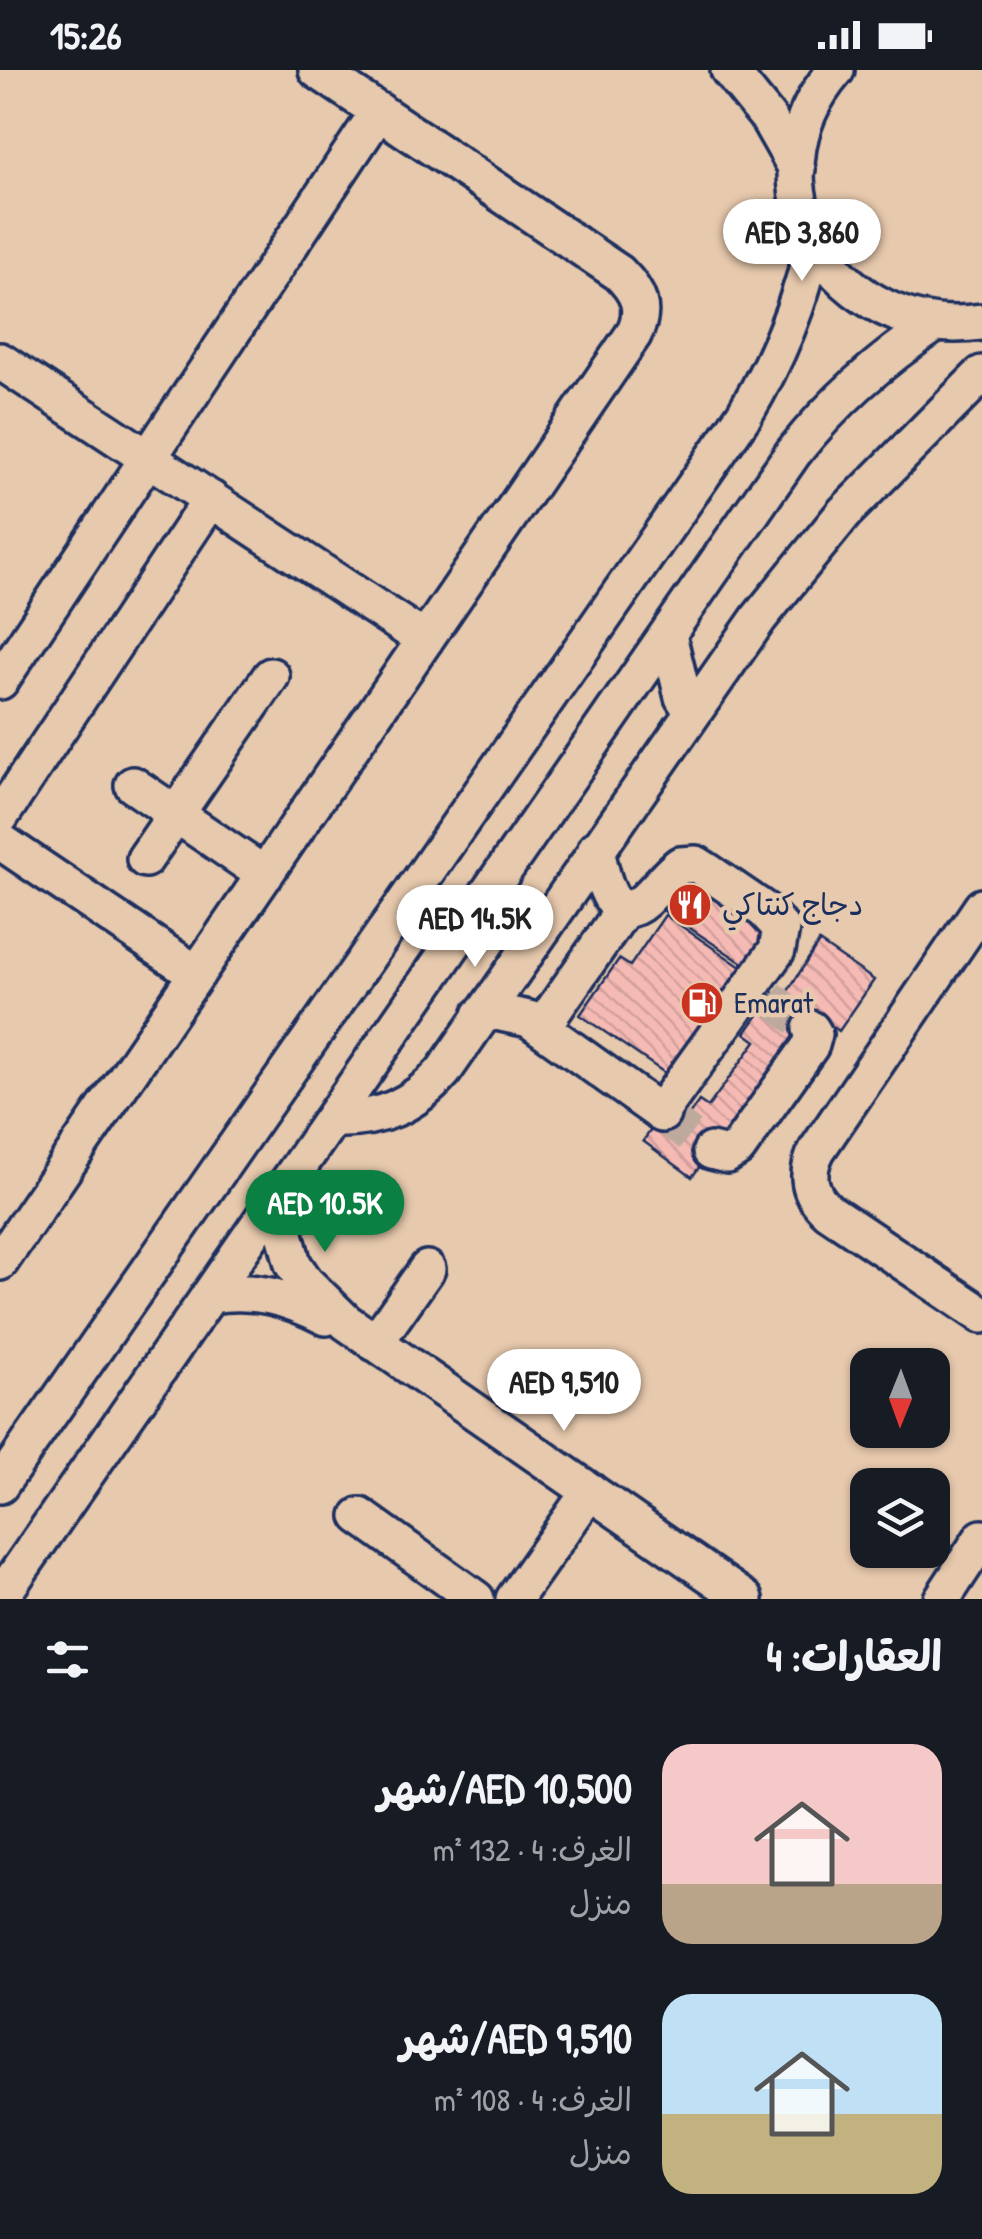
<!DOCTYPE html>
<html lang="ar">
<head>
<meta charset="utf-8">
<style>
  :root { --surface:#171b24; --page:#20242c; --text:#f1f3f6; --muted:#9ea1a6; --accent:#0b8043 }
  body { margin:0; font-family:"Patrick Hand","Playpen Sans Arabic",sans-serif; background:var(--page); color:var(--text); direction:rtl; height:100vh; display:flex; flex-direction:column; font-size:38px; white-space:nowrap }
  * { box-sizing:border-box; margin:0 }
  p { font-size:32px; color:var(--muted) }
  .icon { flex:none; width:55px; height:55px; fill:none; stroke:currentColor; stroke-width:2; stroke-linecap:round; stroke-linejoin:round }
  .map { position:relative; height:1529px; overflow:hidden; direction:ltr }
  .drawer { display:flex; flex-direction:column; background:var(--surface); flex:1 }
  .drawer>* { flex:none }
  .needle { width:65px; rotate:181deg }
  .controls { position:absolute; left:850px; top:1278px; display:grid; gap:20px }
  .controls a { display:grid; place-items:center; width:100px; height:100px; border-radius:20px; background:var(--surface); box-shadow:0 2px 8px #0004; font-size:50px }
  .price { position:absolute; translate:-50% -85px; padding:0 22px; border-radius:35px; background:#fff; color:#222; font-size:32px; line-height:65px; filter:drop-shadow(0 2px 5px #0008) }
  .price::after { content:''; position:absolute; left:50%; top:60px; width:30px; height:22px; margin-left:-15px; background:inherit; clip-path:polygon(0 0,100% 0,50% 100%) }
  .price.active { background:var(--accent); color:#fff }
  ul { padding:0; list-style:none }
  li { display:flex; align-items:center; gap:30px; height:250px; padding:0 40px }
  li span { display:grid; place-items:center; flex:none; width:280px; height:200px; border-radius:30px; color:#555 }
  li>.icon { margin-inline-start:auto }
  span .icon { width:120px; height:120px; fill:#fffc; stroke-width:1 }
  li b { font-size:42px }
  h2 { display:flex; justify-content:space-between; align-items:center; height:120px; padding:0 40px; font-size:42px }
  .status { display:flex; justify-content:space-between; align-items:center; height:70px; padding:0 50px; background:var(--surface); direction:ltr }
  .status svg { height:28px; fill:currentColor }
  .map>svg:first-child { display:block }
  .building { fill:url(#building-back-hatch); stroke:#1b2f5e; stroke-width:2.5 }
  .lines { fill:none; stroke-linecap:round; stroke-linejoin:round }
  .minor-tunnel { stroke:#beaa9d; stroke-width:35; stroke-dasharray:35 18; stroke-linecap:butt }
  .minor-casing { stroke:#1b2f5e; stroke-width:42 }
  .minor { stroke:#e7c9ad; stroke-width:35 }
  .labels { text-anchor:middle; stroke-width:9; stroke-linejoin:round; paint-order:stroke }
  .poi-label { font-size:30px; fill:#1b2f5e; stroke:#e7c9ad; text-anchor:start }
</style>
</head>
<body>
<div class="status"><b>15:26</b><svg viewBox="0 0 49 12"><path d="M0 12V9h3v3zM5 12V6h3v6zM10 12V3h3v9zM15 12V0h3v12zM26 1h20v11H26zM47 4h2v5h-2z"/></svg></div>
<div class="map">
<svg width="982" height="1529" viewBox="0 0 982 1529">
  <defs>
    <pattern id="building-back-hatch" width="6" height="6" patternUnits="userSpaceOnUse" patternTransform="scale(2.5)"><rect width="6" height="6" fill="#f6bab4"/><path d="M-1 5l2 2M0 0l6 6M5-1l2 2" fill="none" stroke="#d2a09d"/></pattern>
  </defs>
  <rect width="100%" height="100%" fill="#e7c9ad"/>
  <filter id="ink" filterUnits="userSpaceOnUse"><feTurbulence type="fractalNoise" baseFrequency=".01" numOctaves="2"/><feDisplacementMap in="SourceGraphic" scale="20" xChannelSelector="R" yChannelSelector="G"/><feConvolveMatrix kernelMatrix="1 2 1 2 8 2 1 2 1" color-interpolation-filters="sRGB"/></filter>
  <g filter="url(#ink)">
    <!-- building -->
    <path class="building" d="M680,809L713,810L764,866L744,894L661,839Z
      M665,845L741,897L707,946L718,954L678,1012L580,945L619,889L630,896Z
      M819,872L874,910L839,961L786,924Z
      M774,923L816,953L785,994L778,990L692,1107L643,1071L664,1042L682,1055L699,1031L708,1037L756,971L745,963Z"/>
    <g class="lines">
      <!-- minor-tunnel -->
      <path class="minor-tunnel" d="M770,928L811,959
        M662,1044L711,1081"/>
      <!-- minor casing -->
      <g class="minor-casing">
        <path id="minor" d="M729,0L768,48L797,99
          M836,0C736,114 838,273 982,252
          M0,291L425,570
          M668,565L683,627L692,641
          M0,611L379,41
          M133,715L265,805
          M0,747L211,429
          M0,771L197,904
          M596,779C601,802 611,861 645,830C657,819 667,805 680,795L696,794L707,801L764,840L781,858L777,880L660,1043
          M145,789L271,606
          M982,837L817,1080C805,1103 808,1123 828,1141L982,1245
          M481,945L496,942L529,949L662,1044
          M542,957L624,839
          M332,1049C378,1051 413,1036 443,1002L759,548L844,443L982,304
          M711,1081L727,1085L738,1078L811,975L814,964L811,959
          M276,1130L293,1194L305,1212L346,1252L745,1529
          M0,1192L633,265C647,239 638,222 619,203L317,0
          M210,1225C254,1218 287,1227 326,1247
          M375,1273L427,1199
          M0,1415L744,345C777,290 800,235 814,172
          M360,1446L476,1529
          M0,1528L793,383C834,331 880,290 935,254
          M514,1529L590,1421
          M942,1529L982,1468"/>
      </g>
      <!-- minor -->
      <use href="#minor" class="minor"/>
    </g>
  </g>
  <!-- icons -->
  <defs>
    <g id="restaurant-disc" transform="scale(2.25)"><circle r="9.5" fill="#c8321e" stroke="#e7c9ad"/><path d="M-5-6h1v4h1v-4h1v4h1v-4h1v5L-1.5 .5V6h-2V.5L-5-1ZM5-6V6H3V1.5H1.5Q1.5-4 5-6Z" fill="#fff"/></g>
    <g id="fuel-disc" transform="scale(2.25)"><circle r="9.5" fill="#c8321e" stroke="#e7c9ad"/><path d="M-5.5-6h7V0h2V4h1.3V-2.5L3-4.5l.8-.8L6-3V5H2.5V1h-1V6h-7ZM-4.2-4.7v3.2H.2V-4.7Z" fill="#fff"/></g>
  </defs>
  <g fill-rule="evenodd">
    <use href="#restaurant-disc" x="690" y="835"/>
    <use href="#fuel-disc" x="702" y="933"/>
  </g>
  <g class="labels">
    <!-- poi labels -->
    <g class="poi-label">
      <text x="722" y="845">دجاج كنتاكي</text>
      <text x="734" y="943">Emarat</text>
    </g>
  </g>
</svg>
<div class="controls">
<a><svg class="needle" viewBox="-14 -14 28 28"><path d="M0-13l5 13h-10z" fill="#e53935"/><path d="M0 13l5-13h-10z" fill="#9ea1a6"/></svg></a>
<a><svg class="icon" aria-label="layers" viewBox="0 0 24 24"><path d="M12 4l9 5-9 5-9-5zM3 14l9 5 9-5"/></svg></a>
</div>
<b class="price" style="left:802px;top:214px">AED 3,860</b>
<b class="price" style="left:475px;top:900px">AED 14.5K</b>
<b class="price active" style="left:325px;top:1185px">AED 10.5K</b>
<b class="price" style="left:564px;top:1364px">AED 9,510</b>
</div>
<section class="drawer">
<h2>العقارات: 4<svg class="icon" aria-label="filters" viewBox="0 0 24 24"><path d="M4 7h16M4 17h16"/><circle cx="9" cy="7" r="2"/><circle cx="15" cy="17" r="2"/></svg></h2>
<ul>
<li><span style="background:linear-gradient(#f6c9c9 70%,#b9a48a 0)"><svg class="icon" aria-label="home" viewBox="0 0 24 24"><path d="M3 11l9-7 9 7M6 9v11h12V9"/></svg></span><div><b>AED 10,500/شهر</b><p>الغرف: 4 · 132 m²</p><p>منزل</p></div></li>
<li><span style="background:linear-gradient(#bfe0f5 60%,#c2b280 0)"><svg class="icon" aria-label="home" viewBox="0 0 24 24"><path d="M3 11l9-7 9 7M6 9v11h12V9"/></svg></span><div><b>AED 9,510/شهر</b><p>الغرف: 4 · 108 m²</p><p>منزل</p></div></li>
</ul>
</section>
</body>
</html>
